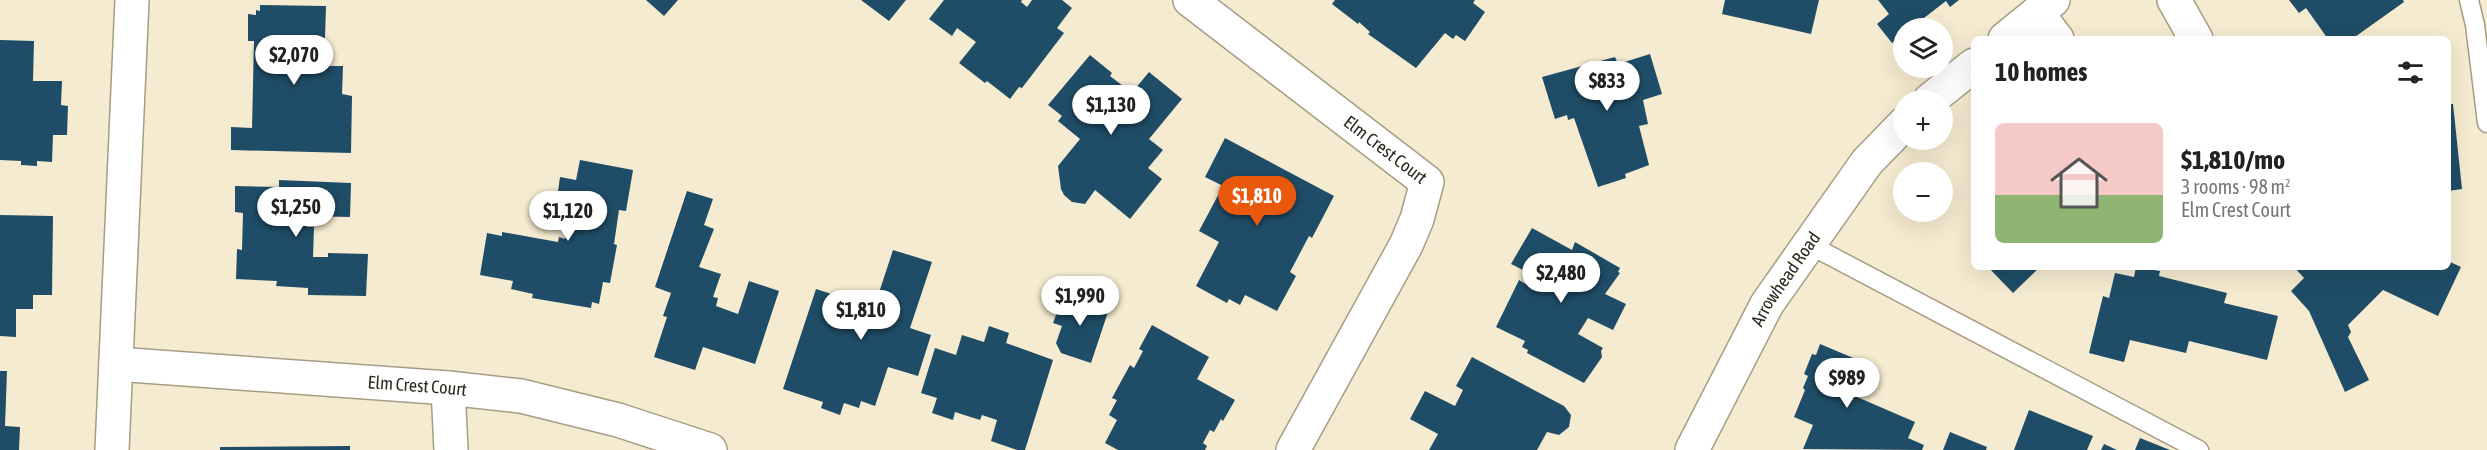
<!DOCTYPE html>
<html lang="en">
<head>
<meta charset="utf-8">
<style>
  :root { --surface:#fff; --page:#f2f2f2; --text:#222; --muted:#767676; --line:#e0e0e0; --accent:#ea580c }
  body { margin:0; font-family:"Asap Condensed",sans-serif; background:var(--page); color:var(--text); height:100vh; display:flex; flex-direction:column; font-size:22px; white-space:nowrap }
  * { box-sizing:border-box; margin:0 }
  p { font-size:20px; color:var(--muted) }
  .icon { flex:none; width:33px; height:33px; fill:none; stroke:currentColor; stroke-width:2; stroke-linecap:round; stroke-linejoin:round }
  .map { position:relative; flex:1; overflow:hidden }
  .details { position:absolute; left:1971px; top:36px; width:480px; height:234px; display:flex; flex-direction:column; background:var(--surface); border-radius:9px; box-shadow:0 6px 24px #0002 }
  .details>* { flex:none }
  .tools { position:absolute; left:1893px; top:18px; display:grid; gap:12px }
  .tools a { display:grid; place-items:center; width:60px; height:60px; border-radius:50%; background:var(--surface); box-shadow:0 6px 24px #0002; font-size:30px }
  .price { position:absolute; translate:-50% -51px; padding:0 14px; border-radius:21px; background:#fff; color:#222; font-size:20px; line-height:39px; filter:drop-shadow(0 2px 3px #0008) }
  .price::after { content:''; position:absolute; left:50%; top:36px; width:18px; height:14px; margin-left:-9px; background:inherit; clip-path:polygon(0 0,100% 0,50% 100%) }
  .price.active { background:var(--accent); color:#fff }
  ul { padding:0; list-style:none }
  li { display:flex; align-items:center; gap:18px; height:150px; padding:0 24px }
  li+li { border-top:2px solid var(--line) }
  li span { display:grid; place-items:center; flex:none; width:168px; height:120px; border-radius:9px; color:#555 }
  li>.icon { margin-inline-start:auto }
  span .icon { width:72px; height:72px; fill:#fffc; stroke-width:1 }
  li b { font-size:26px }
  h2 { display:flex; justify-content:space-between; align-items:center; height:72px; padding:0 24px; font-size:26px }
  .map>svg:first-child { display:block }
  .building { fill:#1f4d67 }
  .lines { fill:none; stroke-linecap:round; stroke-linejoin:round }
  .service-casing { stroke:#a79d84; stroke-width:21 }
  .minor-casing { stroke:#a79d84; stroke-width:36 }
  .service { stroke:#fff; stroke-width:18 }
  .minor { stroke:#fff; stroke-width:33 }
  .labels { text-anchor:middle; stroke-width:6; stroke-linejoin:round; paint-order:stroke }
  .street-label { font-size:18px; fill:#2d291f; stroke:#f5ebd0 }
</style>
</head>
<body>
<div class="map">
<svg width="2487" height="450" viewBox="0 0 2487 450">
  <rect width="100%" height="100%" fill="#f5ebd0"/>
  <!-- building -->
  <path class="building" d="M646,0H678L664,16Z
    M861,0H906L889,21Z
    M944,0H1022L1021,2L1027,7L1032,0H1062L1072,8L1057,28L1064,33L1022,88L1019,87L1010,99L987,81L985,83L959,63L976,42L957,28L952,36L929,19Z
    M1335,0H1475L1473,3L1485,12L1465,41L1456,35L1453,39L1445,33L1416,68L1368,34L1370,32L1359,22L1358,24L1332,4Z
    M1725,0H1819L1811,34L1722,14Z
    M1878,0H1959L1950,7L1946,1L1911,28H1904V34L1892,43L1877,24L1889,14Z
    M2289,0H2403L2404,2L2352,39H2328L2306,8L2299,13Z
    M260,5L326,6L325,38L317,39V66H343L342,94L352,96L351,153L231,150V127L252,128L254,41H248V14L256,15V10L260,11Z
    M0,40L34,41L33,81H62L61,105L68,106L67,135H53L52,162L37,161V166L21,165V161L0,160Z
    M1650,54L1662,94L1643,100L1648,124L1639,126L1649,165L1625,174L1626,178L1598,187L1574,118L1568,120L1567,115L1555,119L1542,77L1615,57L1618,64Z
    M1090,55L1112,73L1110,76L1131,92L1130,95L1149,72L1182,99L1149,139L1163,150L1148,168L1162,179L1130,219L1095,190L1085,204L1072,202L1064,195L1061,189L1058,166L1080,139L1058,121L1062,116L1048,105Z
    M2448,104H2453L2462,189L2448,191Z
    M1225,138L1334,196L1312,238L1309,236L1290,272L1296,276L1277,311L1245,295L1240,305L1229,299L1227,303L1196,286L1219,242L1199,231L1223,186L1205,177Z
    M580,160L633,170L626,211L619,210L614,244L617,245L610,283L603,282L599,304L592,302L591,308L532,298L533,294L511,289L513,281L480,275L487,233L502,236V232L558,242L559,237L565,239L572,202L557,199L560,177L576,180Z
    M279,180L351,183L350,217L307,216V227H314L313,257H328V253L368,254L366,296L308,295V288L276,286L277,281L236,279L237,249L242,250L243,213L235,212V186L279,187Z
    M687,191L713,199L704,225L714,229L699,267L721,274L713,297L718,298L716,306L738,314L749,281L779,291L755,364L703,347L695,370L654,357L667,317L663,316L671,293L655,287Z
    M0,215L53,216L52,295H33V309H16V337L0,336Z
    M1532,228L1572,250L1575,242L1620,268L1618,272L1620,273L1605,294L1626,304L1613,330L1588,318L1578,334L1603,348L1601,351L1602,357L1584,383L1527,353L1528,350L1522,347L1525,341L1496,327L1519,280L1529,286L1535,276L1511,264Z
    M893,250L932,262L910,328L931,335L918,376L888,367L875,406L861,401L859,408L844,403L840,415L821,408L823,402L783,389L816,289L850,300L845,315L869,323Z
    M2448,261L2461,267L2438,316L2383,290L2348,325L2351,332L2348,337L2369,380L2345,392L2309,311L2291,291L2304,278L2294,267H2448Z
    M1988,267H2040L2013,293Z
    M2136,267L2160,271L2159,276L2227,293L2224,303L2278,316L2267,360L2189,341L2186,353L2130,340L2124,362L2089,353L2103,296L2109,298L2115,273L2134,277Z
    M1072,292L1099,301L1097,309L1108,312L1091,363L1061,353L1056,343L1062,326L1053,323L1060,304L1068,306Z
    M1152,325L1209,357L1197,379L1235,400L1223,421L1221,419L1214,432L1210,430L1203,443L1207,446L1205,450H1118L1105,443L1117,420L1109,415L1117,400L1112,398L1130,365L1134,368L1143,351L1139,349Z
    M989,326L1009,333L1006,343L1053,360L1025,450H1017L991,441L997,420L982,415L980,420L955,412L953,420L932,413L937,398L921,393L935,348L956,355L962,335L984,342Z
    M1820,344L1870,365L1857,397L1915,422L1908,438L1924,445L1922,450L1803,449L1813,425L1794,417L1805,390L1803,388L1808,376L1804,374L1812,354L1816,355Z
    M1472,357L1564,406L1571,415L1569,427L1559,435L1547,432L1537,450H1429L1438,434L1410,419L1425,391L1455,406L1463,390L1456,386Z
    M0,371H7L5,426L20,427L19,450H0Z
    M2029,410L2093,436L2087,450H2014Z
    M1950,432L1987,447L1986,450H1943Z
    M2140,438L2170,450H2135Z
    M2104,444L2117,450H2101Z
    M350,446V450H220V447Z"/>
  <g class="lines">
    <!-- service casing -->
    <g class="service-casing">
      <path id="service" d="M2469,0L2475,25L2487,123
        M1808,244L2199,450"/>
    </g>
    <!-- minor casing -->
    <g class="minor-casing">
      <g id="minor">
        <path id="s1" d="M1190,0L1427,182L1417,219L1406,245L1293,450"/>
        <path d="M2174,0L2196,39"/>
        <path d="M2037,13L2057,39"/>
        <path d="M2005,39L2053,0"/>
        <path d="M1930,100L1974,65"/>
        <path id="s2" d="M116,364L448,388L521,396L618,420L710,450"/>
        <path d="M448,388L451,450"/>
        <path d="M112,450L132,0"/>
        <path id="s3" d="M1692,450L1767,304L1867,162L1904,124"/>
      </g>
    </g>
    <!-- service -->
    <use href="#service" class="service"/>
    <!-- minor -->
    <use href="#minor" class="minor"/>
  </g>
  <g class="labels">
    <!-- street labels -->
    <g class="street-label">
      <text dy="6" stroke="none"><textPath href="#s1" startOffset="246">Elm Crest Court</textPath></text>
      <text dy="6" stroke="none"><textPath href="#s3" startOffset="195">Arrowhead Road</textPath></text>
      <text dy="6" stroke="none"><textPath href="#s2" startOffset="302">Elm Crest Court</textPath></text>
    </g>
  </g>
</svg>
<div class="tools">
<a><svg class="icon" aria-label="layers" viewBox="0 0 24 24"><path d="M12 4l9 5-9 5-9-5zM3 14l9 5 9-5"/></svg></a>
<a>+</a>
<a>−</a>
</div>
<b class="price" style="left:294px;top:86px">$2,070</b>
<b class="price" style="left:1607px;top:112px">$833</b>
<b class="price" style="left:1111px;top:136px">$1,130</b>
<b class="price active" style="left:1257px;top:227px">$1,810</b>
<b class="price" style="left:296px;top:238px">$1,250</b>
<b class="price" style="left:568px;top:242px">$1,120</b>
<b class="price" style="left:1561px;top:304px">$2,480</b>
<b class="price" style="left:1080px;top:327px">$1,990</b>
<b class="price" style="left:861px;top:341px">$1,810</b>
<b class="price" style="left:1847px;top:409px">$989</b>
<section class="details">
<h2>10 homes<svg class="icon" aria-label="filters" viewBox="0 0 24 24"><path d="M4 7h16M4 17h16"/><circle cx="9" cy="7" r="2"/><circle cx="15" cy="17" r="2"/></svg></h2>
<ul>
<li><span style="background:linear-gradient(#f6c9c9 60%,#8fb573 0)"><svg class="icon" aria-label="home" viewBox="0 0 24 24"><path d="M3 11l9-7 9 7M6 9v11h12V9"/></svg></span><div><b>$1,810/mo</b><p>3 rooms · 98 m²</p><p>Elm Crest Court</p></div></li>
</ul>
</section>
</div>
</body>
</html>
